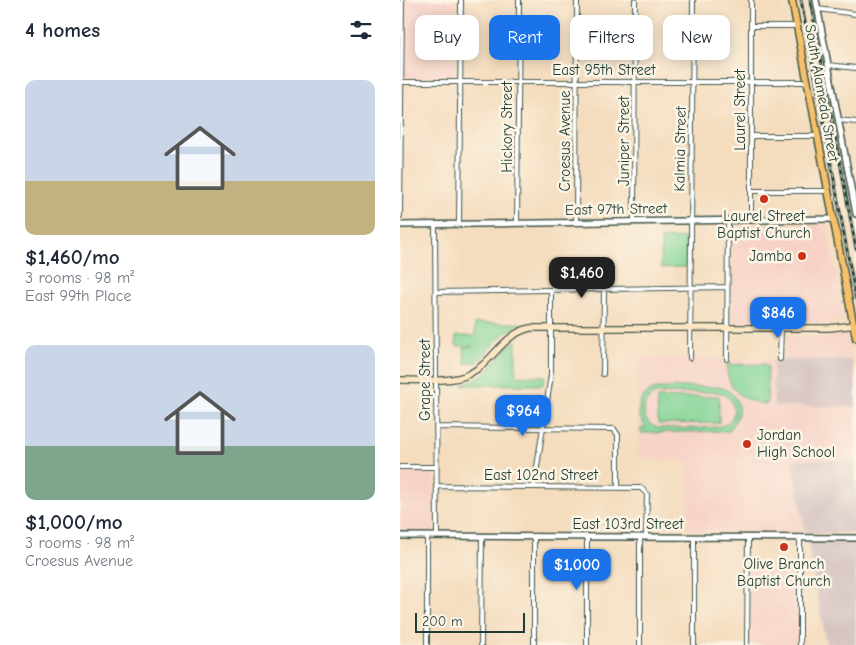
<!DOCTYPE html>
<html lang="en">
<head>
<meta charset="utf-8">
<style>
  :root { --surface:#fff; --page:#f2f2f3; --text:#1f2937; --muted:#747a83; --accent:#1a73e8 }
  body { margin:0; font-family:"Comic Neue",sans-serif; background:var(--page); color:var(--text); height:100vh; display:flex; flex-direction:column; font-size:19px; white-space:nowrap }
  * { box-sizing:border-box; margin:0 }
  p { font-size:16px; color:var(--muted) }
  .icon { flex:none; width:28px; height:28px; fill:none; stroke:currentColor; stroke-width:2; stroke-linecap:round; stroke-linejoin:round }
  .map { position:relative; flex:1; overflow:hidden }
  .details { display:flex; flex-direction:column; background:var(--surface); width:400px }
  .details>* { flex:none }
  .guide { position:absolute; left:15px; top:15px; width:365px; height:45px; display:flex; gap:10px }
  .scale { position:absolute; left:15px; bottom:12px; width:110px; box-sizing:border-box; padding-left:5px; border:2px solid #1f3d34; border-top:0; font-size:14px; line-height:18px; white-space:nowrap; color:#1f3d34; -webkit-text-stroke:4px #fcf5e5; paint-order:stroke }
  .price { position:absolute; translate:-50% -42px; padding:0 11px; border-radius:10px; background:var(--accent); color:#fff; font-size:16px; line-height:32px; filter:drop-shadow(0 1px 2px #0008) }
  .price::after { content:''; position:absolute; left:50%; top:30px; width:15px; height:11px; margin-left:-8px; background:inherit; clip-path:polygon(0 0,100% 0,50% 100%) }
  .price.on { background:#222; color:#fff }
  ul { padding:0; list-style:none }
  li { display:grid; align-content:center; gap:10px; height:265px; padding:0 25px }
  li span { display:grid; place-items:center; height:155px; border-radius:10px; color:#555 }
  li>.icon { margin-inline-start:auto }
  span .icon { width:90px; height:90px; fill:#fffc; stroke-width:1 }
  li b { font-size:21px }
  h2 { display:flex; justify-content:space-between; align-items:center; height:60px; padding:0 25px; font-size:21px }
  .chip { padding:0 18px; border-radius:10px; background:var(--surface); box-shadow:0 2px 12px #0003; font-size:18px; line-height:45px }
  .chip.on { background:var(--accent); color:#fff }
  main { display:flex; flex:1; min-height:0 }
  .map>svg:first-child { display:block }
  .built { fill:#f7d1c6 }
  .industrial { fill:#d2bfbf }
  .green { fill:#81d496; stroke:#508865; fill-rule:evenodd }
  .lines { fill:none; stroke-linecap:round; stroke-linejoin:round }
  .minor-casing { stroke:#3f5549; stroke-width:6 }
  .tertiary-casing { stroke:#3f5549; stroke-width:8 }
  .secondary-casing { stroke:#3f5549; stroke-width:8 }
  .primary-casing { stroke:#3f5549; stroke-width:9 }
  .minor { stroke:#fff; stroke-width:4 }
  .tertiary { stroke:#fff; stroke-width:5 }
  .secondary { stroke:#fce6c4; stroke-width:5.5 }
  .primary { stroke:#f7c06b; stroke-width:6 }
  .rail-casing { stroke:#1f3d34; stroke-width:3 }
  .rail { stroke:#fcf5e5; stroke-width:1; stroke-dasharray:4; stroke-linecap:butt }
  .poi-dot { fill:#c8321e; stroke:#fcf5e5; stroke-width:2 }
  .labels { text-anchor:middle; stroke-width:5; stroke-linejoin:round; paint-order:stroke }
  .street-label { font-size:15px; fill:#1f3d34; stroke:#fcf5e5 }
  .poi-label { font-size:15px; fill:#1f3d34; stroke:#fcf5e5 }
</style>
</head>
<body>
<main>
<section class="details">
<h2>4 homes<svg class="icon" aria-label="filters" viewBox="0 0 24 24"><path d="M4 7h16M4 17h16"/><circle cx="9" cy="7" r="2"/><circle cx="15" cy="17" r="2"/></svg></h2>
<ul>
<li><span style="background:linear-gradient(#c9d6e8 65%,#c2b280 0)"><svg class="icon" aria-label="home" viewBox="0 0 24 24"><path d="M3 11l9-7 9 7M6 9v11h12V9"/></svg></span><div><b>$1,460/mo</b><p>3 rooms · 98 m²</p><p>East 99th Place</p></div></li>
<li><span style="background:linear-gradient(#c9d6e8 65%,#7fa58c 0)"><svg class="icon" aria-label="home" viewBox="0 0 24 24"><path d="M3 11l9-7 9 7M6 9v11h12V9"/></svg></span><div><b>$1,000/mo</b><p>3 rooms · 98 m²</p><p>Croesus Avenue</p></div></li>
</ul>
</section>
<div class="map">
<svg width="456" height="645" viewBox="0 0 456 645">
  <rect width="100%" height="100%" fill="#fcf5e5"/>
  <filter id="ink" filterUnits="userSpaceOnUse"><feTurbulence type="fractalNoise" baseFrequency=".02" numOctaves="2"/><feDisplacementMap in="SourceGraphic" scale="10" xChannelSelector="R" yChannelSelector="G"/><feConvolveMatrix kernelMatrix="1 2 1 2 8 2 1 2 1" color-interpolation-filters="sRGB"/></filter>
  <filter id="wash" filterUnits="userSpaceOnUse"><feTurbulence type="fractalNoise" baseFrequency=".0096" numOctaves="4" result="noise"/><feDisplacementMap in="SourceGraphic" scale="20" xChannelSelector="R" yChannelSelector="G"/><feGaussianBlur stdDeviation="1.12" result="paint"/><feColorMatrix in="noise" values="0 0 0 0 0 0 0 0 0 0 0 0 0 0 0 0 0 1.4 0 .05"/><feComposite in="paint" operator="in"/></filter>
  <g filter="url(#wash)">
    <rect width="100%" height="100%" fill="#f4dcbd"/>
    <!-- built -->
    <path class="built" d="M5,0H56L55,78H5Z
      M424,224L427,226L444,318L441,321L420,323L332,322L333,226Z
      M388,335L422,337L445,335L447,337L452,360H385L386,337Z
      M237,358L373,360V405L375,407H456V461H393L405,531L288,530V459L239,458Z
      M0,471H33V531H0Z
      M349,566H398V645H349Z"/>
    <!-- industrial -->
    <path class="industrial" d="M373,360H452L456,387V407L374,406Z
      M393,460L456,461V533H405Z
      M408,542H456V645H426Z"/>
    <!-- green -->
    <path class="green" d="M286,238V267L261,268V239Z
      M75,323H121V324C102,331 91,347 78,362L65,363L64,348L73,346H56V336H75Z
      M116,341V376H145L143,385H62L86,373L108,346Z
      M365,364L368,367L367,404C344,402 326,390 327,365Z
      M319,387C333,390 342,403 337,417C335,423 330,425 330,431L241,433V428H247C241,422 238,415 239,407C240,399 246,392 253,390C264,386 306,387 319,387ZM316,392C336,394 341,421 321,426C308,429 273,428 258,428C241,423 239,403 255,394Z
      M319,396V423L258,424L257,398Z"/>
  </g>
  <g filter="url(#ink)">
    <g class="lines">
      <!-- minor casing -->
      <g class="minor-casing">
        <path id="minor" d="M418,9L456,14
          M351,26H397
          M428,65L456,68
          M0,82H408
          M439,120L456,122
          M351,136H418
          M351,191H428
          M0,216L2,0
          M351,220V0
          M234,222L235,0
          M117,223L119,0
          M176,223L177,0
          M35,224L37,536
          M59,224L61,0
          M36,292L327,287
          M290,358L293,0
          M327,359L328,221
          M380,359L381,328
          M203,374L204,289
          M36,427L214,429L218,435V487
          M0,467H36
          M36,486L241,488L247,494L246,537
          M134,486L151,375V290
          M187,536V645
          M240,537V645
          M294,537V645
          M27,645V536
          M81,645L82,536
          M134,645V536
          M347,645L348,537
          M400,645V537"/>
      </g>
      <!-- tertiary casing -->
      <g class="tertiary-casing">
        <path id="tertiary" d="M416,0L456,214
          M0,225L433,219
          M0,536L456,538"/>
      </g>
      <!-- secondary casing -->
      <g class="secondary-casing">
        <path id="secondary" d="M0,380C19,380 53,383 69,374C94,362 101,335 130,328H429L456,325"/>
      </g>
      <!-- primary casing -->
      <g class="primary-casing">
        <path id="primary" d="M392,0L456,338"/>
      </g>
      <!-- minor -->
      <use href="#minor" class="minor"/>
      <!-- tertiary -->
      <use href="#tertiary" class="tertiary"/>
      <!-- secondary -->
      <use href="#secondary" class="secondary"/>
      <!-- primary -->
      <use href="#primary" class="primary"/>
      <!-- rail casing -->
      <g class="rail-casing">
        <path id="rail" d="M401,0L456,299
          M410,0L456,249"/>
      </g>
      <!-- rail -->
      <use href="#rail" class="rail"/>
    </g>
  </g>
  <!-- markers -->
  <g class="poi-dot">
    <circle cx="364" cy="199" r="5"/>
    <circle cx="402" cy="256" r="5"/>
    <circle cx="347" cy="444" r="5"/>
    <circle cx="384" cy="547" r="5"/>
  </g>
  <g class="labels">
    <!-- street labels -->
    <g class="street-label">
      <text x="204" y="75">East 95th Street</text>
      <text transform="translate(422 93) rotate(80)" y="5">South Alameda Street</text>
      <text transform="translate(340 110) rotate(-90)" y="5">Laurel Street</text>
      <text transform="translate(107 127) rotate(-90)" y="5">Hickory Street</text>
      <text transform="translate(165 141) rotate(-90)" y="5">Croesus Avenue</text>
      <text transform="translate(224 141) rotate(-90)" y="5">Juniper Street</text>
      <text transform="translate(280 149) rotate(-89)" y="5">Kalmia Street</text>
      <text transform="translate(216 209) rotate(-1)" y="5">East 97th Street</text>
      <text transform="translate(25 380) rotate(-90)" y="5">Grape Street</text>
      <text x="141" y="480">East 102nd Street</text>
      <text x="228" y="529">East 103rd Street</text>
    </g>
    <!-- poi labels -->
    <g class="poi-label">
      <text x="364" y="221">Laurel Street<tspan x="364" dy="17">Baptist Church</tspan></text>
      <text x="392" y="261" text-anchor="end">Jamba</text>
      <text x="357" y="440" text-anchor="start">Jordan<tspan x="357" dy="17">High School</tspan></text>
      <text x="384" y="569">Olive Branch<tspan x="384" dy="17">Baptist Church</tspan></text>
    </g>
  </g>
</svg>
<div class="scale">200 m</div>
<b class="price on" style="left:182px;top:299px">$1,460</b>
<b class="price" style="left:378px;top:339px">$846</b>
<b class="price" style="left:123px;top:437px">$964</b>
<b class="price" style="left:177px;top:591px">$1,000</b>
<div class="guide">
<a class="chip">Buy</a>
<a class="chip on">Rent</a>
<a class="chip">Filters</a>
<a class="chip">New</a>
</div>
</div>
</main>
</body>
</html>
